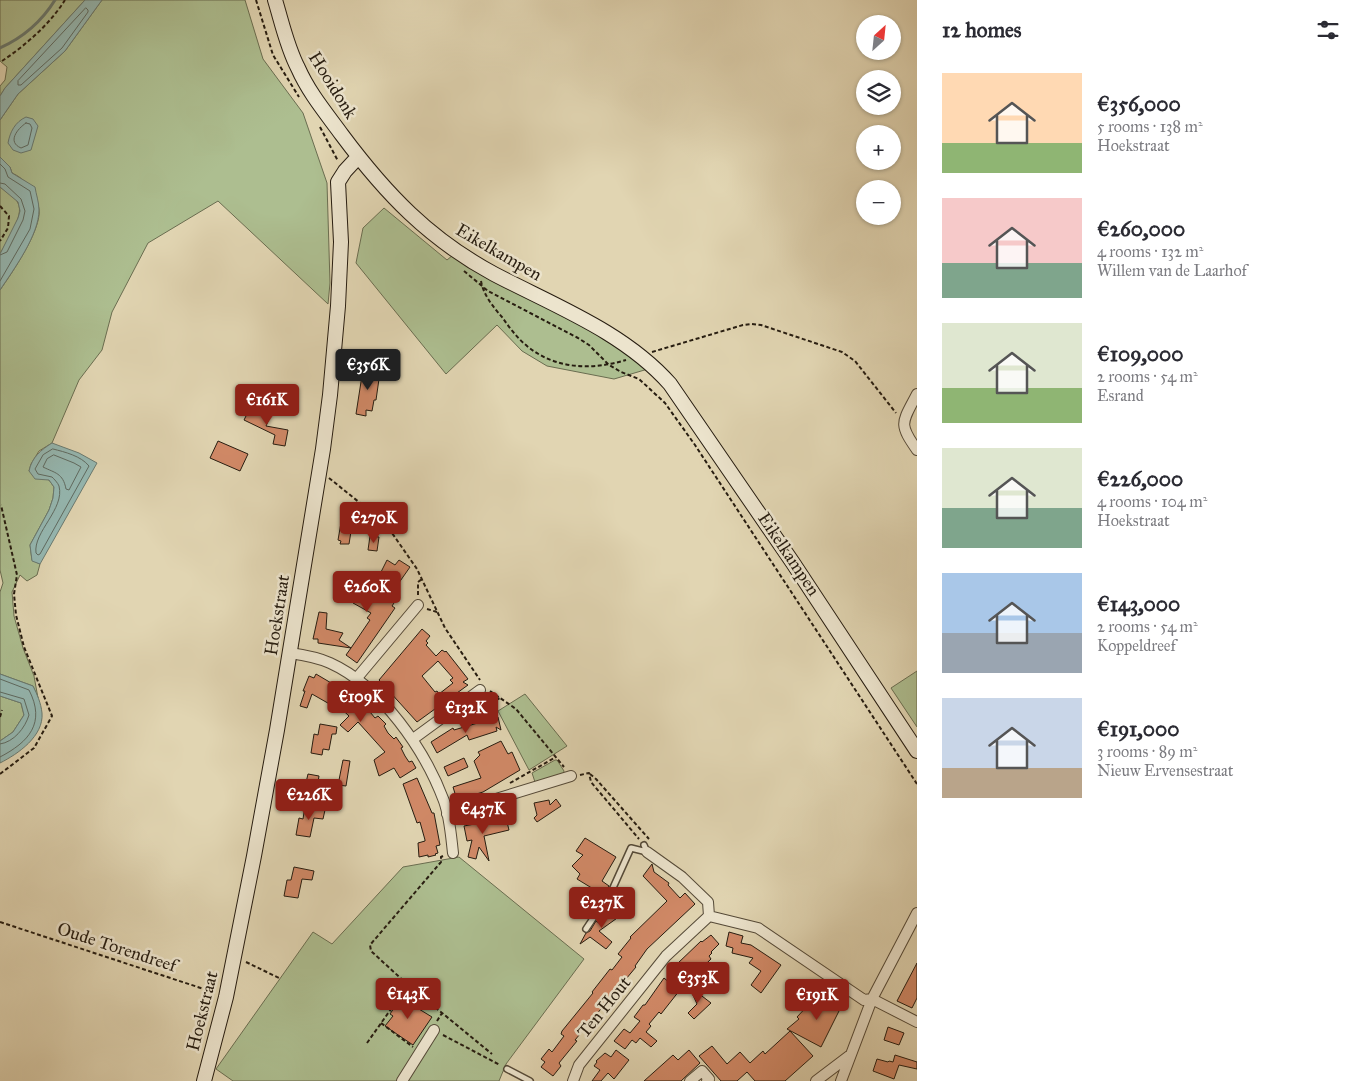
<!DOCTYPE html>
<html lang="en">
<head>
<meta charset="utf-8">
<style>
  :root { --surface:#fff; --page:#f7f7f7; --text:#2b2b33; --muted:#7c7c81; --accent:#8f2418 }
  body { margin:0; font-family:"IM FELL Great Primer",serif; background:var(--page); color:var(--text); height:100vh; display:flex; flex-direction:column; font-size:19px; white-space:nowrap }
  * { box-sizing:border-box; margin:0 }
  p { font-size:16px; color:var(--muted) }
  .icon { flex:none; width:28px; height:28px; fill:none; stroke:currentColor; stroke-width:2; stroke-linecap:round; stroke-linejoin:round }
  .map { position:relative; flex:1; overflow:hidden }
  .drawer { display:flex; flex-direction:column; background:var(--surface); width:450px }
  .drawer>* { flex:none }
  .needle { width:32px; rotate:27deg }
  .controls { position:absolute; left:856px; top:15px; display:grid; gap:10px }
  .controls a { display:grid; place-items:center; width:45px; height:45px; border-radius:50%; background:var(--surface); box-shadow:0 1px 4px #0004; font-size:25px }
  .price { position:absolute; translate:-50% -42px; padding:0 11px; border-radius:5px; background:var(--accent); color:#fff; font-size:16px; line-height:32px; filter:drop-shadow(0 1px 2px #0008) }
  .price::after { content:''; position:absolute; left:50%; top:30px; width:15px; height:11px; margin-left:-8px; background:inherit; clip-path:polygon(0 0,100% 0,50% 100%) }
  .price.on { background:#222; color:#fff }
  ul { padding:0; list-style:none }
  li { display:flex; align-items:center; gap:15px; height:125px; padding:0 25px }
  li span { display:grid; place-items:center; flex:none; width:140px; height:100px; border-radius:0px; color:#555 }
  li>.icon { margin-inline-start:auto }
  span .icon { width:60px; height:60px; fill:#fffc; stroke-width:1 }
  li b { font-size:21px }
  h2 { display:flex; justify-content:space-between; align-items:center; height:60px; padding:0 25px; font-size:21px }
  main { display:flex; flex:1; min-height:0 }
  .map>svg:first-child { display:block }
  .green { fill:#adbe90; stroke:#6a6d50 }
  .water { fill:#95b8b2; stroke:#697a71 }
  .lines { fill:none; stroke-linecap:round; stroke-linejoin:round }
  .shore { stroke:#5e6a61; stroke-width:1 }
  .stream { stroke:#697a71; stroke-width:3 }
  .building { fill:#d18967; stroke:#261c10; fill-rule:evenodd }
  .lane-casing { stroke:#554a38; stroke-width:8 }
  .street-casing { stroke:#554a38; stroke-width:12 }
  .secondary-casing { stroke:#261c10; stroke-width:16 }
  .path { stroke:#261c10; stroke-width:2; stroke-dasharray:4 2.5; stroke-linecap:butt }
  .lane { stroke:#ece4cd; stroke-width:5 }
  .street { stroke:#ece4cd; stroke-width:10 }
  .secondary { stroke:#ece4cd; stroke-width:14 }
  .labels { text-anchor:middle; stroke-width:5; stroke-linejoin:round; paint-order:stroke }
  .street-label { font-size:18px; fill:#261c10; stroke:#ece4cd }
</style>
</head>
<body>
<main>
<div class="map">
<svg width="917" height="1081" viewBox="0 0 917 1081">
  <rect width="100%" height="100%" fill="#e1d5b2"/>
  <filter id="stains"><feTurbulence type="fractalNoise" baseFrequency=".004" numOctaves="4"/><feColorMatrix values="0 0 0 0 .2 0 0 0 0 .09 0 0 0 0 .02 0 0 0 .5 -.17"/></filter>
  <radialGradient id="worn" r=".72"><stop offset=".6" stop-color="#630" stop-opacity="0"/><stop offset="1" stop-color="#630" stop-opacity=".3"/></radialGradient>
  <!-- green -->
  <path class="green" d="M0,0H85L5,88L0,96V86L5,80L7,67L0,61Z
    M102,0H245L263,59L303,113L327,183L330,283L328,304L218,201L148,243L112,312L102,350L79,380L52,443L39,451L31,464L29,471L49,480L54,487L53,498L49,510L30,545L32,560L40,564L37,575L27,581L20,575L12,592L14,616L23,648L34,676L38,698L33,686L0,674V592L3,583L0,570V290C12,273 42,229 39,209C39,206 36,201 35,198C29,186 25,179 12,173L10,167L0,157V120L18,94L65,51Z
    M0,187C5,191 15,196 18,203C25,215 6,242 0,254Z
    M384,208L447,260L453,255L615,343L648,369L614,379L547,366L522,351L497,325L446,374L356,263L363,228Z
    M917,671V727L891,688Z
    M525,694L567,746L529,770L498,711Z
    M0,696L21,703L24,715L13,732L0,741Z
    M555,760H557L564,771L563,776L535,782L532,773Z
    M459,857L584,959L506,1064L499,1081H233L216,1069L313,932L332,944L403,867Z"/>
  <!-- water -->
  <path class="water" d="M85,0H102L65,51L18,94L0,120V96L5,88Z
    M26,117L33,119L38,126L31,150L21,153L13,150L8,143C10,132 15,122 26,117Z
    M0,157L10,167L12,173L35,187C36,194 39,202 39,210C39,235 14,269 0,290V254L18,218L20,211L18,202L0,187Z
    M52,443L79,453L97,463L40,564L32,561L30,545L49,510L53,498L54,487L49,480L35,479L29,471C32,457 41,450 52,443Z
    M0,674L33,686C37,694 41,703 42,713C44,736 18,754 0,763V741L13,732L24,715L21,703L0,696Z"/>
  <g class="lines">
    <!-- shore -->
    <path class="shore" d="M86,8L88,10V12L62,48L21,85H18V81Z
      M26,123L30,124L32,128L28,145L21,148C7,142 17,129 26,123Z
      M0,164L5,169L8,177L30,191L34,209L30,229L0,281
      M0,183L5,184L21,199L25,211L23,220L7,252L0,255
      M53,449C65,452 81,456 89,466L40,554L38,555L36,553C33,532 65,509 59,486C58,483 54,479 52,477L38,474L35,469L43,455Z
      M54,455L74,463L81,467L69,490L66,489C63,473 55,473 43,467L47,459Z
      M0,679L29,690C46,723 29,742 0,757
      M0,692L24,699L29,715C25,728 14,742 0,744"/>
    <!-- stream -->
    <path class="stream" d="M0,48C22,38 42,21 55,0"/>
  </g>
  <!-- building -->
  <path class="building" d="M363,369L380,372L376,400H374L372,411L366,410V416L356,414Z
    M250,408L270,417L266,426L288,430L285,446L273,444L275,435L244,420Z
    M218,441L248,454L240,471L210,458Z
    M342,517L353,519L349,544H340L341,541L338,540Z
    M370,536L379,537L377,551L368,550Z
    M387,560L395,565L399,560L410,567L396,587L399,590L393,598L396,600L392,606L395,608L357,663L346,655L351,648L318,643V639H313L319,612L327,613L326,629L343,633L339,640L351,648L370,620L367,618L371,613L353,603L357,595L369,602L385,580L379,576Z
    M422,629L430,636L426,641L428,643L426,645L436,656L442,650L445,652L446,651L468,679L463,682L468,685L417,722L379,680ZM438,661L453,678L450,680L453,683L439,694L437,691L435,692L422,676Z
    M316,674L338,687L340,684L366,704L365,706L375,718L378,716L386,724L384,726L388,733L394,739L396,737L403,747L401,748L405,756L409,762L412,761L416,768L400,778L394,768L379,776L374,760L385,752L358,722L348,732L340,725L349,716L335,703L333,706L312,694L307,708L300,706L305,691H303L309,676L314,678Z
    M498,717L501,730L496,727L497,731L469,740L467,735L437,753L431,742L453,728L454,730Z
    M320,724L337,727L336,734H332L329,750L323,749L322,755L311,753L314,734L318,735Z
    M501,741L508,754L512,752L520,770L483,792L457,800L453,787L481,778L474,761L480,755L478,752Z
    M464,758L468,767L448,776L444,767Z
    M343,760L350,761L346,786L338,785Z
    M308,774L319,776L318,782H321L319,793L304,791Z
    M417,778L432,813H434L440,845L436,846L438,853L435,854L436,855L428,857V855L419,857L418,843L425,841V840L420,822L417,823L403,784Z
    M556,799L561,806L537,822L534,818L537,815L534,803L549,800L550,805Z
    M305,806L325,810L323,819L314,818L310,837L296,835L299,818L303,819Z
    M506,818L509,830L484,836L489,861L479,847L476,859L468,857L472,840L467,841L464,826Z
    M585,838L616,857L602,881L609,886L599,902L591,897L595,890L577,879L580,874L572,866L583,855L576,851Z
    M652,864L654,872L669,883L668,885L680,898L685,893L695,904L647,949L635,966L636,967L575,1040L577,1041L559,1063L561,1066L553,1076L541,1067L545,1062L541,1059L549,1049L552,1052L564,1036L561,1034L562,1031L593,993L592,992L610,969L612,970L622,957L618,954L631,938L630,937L667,901L643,876Z
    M294,867L314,871L312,880L302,879L298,898L284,896L287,880H291Z
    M609,908L620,916L599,931L612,942L606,949L590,937L580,944L586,933L590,931L596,921L599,923Z
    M729,932L743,936L741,943L751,945L781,965L761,993L751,985L761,971L749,963L753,958L732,953L733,948L726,946Z
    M711,935L719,944L711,952L712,953L709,956L711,959L683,986L661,1014L659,1012L649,1024L651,1026L646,1032L657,1041L651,1047L640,1038L636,1043L632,1040L625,1049L614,1041L624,1029L630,1033L640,1021L634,1017L643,1005H645L664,978L670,983L681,969L677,964L701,941L702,942Z
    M917,963V998L912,1008L897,1001Z
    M689,986L711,1003L694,1019L688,1013L697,1004Z
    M404,993L417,1002L414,1006L432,1017L413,1045L385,1026L393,1016L390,1014Z
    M831,994L843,1000L840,1007H841L821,1047L787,1029L799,1019L797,1017L812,1001L824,1009Z
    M888,1027L904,1033L899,1045L884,1040Z
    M790,1031L813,1056L785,1081H755L747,1072L737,1081H721L699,1056L712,1046L727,1064L740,1052L750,1063L763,1051L765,1054Z
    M616,1050L629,1060L614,1079L608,1073L601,1081H592L600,1070L594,1066L597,1062L596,1061L605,1053L611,1057Z
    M689,1050L700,1063L681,1081H644L673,1055L678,1060Z
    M895,1055L917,1062V1069L899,1065L894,1079L873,1071L877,1059L888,1062L889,1061L893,1062Z"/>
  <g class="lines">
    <!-- lane casing -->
    <g class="lane-casing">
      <path id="lane" d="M586,929L612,890L631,848L647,852L644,845
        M507,1069L530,1081"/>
    </g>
    <!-- street casing -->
    <g class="street-casing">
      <path id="street" d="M917,394C902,423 898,423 917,450
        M290,653C304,655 317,657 330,663C381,686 425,750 444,801C450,818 451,836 453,853
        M356,679L418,605
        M413,739L480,690
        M447,814L571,776
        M647,852L682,877L708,902L709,916L758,928L864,1000L872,999L917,1022
        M402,1081L434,1030
        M573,1081L579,1065L666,956L709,916
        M690,1081L702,1071L709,1079L707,1081
        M816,1081L849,1056
        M841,1081L872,999L917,913"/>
    </g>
    <!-- secondary casing -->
    <g class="secondary-casing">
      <path id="secondary" d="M275,0C282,23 287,47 298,68C309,93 326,113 342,135C386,194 429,239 494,274C555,306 624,332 670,384L793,563L917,751
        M204,1081L226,997L254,856L277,730L323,449L330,395L338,306L341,242L338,182L345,171L358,157"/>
    </g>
    <!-- path -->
    <path class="path" d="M256,0L273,55L299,97
      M2,61C26,45 50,24 65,0
      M320,127L338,161
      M0,206L9,216L8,228L0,241
      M464,271L488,291L578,338L589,345L609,365L621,372L639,379L665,403L695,445L917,784
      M481,281C483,294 493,307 502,317C509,327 517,338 527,346C556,370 593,370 626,360
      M652,352L743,325L752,324L761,325L842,352L855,361L896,413
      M329,478L375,515L392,533L417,569L445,628L480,680
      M418,595V582L422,579
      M427,609L437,612
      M490,691L516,709L564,767
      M486,698L490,703L500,698
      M0,717L2,710
      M0,774L34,748L52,716L24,647L16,615L14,594L17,575L1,505
      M590,774L596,779L649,839
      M580,775L589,773L591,782L639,839
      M510,783L556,757
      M443,856L441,857V862L370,945L371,951L408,985L492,1054
      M0,922L216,993
      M246,962L281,979
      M437,1021L442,1013
      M381,1023L413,1047
      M443,1035L500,1065
      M367,1043L408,985"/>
    <!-- lane -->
    <use href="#lane" class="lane"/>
    <!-- street -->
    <use href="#street" class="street"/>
    <!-- secondary -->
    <use href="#secondary" class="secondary"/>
  </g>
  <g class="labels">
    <!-- street labels -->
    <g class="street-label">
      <text transform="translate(333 85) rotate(58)" y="6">Hooidonk</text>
      <text transform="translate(499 252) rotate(30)" y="6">Eikelkampen</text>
      <text transform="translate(789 554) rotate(56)" y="6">Eikelkampen</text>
      <text transform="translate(277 615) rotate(-81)" y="6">Hoekstraat</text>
      <text transform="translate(117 947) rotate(18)" y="6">Oude Torendreef</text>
      <text transform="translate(604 1007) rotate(-51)" y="6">Ten Hout</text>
      <text transform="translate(202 1011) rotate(-76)" y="6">Hoekstraat</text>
    </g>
  </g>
  <rect width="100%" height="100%" filter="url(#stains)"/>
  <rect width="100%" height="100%" fill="url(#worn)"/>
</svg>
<div class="controls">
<a><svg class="needle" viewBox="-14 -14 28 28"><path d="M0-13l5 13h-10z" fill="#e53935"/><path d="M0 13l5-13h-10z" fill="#7c7c81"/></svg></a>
<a><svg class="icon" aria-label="layers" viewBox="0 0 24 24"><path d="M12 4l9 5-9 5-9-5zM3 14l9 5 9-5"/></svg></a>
<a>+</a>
<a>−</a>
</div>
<b class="price on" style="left:368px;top:391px">€356K</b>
<b class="price" style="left:267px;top:426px">€161K</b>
<b class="price" style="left:374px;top:544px">€270K</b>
<b class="price" style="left:367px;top:613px">€260K</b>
<b class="price" style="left:361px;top:723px">€109K</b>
<b class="price" style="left:466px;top:734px">€132K</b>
<b class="price" style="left:309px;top:821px">€226K</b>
<b class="price" style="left:483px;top:835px">€437K</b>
<b class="price" style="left:602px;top:929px">€237K</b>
<b class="price" style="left:698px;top:1004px">€353K</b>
<b class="price" style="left:408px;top:1020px">€143K</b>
<b class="price" style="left:817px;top:1021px">€191K</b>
</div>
<section class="drawer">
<h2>12 homes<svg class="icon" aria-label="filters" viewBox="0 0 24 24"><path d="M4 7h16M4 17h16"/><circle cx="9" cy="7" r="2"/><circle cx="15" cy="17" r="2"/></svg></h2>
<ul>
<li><span style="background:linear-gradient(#ffd9b3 70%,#8fb573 0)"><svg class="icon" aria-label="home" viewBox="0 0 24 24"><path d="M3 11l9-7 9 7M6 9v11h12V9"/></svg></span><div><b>€356,000</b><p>5 rooms · 138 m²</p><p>Hoekstraat</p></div></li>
<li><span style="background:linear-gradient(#f6c9c9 65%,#7fa58c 0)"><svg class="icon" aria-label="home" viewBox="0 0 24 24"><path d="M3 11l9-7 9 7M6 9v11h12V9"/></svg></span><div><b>€260,000</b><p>4 rooms · 132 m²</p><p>Willem van de Laarhof</p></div></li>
<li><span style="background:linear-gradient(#dfe7d0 65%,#8fb573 0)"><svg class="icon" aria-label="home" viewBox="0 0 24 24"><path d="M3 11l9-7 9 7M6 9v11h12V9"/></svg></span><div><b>€109,000</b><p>2 rooms · 54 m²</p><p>Esrand</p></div></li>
<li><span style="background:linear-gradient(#dfe7d0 60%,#7fa58c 0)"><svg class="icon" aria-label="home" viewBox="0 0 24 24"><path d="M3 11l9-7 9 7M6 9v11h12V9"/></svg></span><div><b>€226,000</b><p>4 rooms · 104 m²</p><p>Hoekstraat</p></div></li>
<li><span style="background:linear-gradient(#a9c7e8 60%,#9aa5b1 0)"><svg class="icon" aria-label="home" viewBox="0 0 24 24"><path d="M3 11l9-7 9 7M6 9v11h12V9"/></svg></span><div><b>€143,000</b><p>2 rooms · 54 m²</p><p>Koppeldreef</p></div></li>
<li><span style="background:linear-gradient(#c9d6e8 70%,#b9a48a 0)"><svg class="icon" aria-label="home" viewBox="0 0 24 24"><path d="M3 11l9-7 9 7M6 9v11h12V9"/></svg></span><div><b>€191,000</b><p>3 rooms · 89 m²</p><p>Nieuw Ervensestraat</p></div></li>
</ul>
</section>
</main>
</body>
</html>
